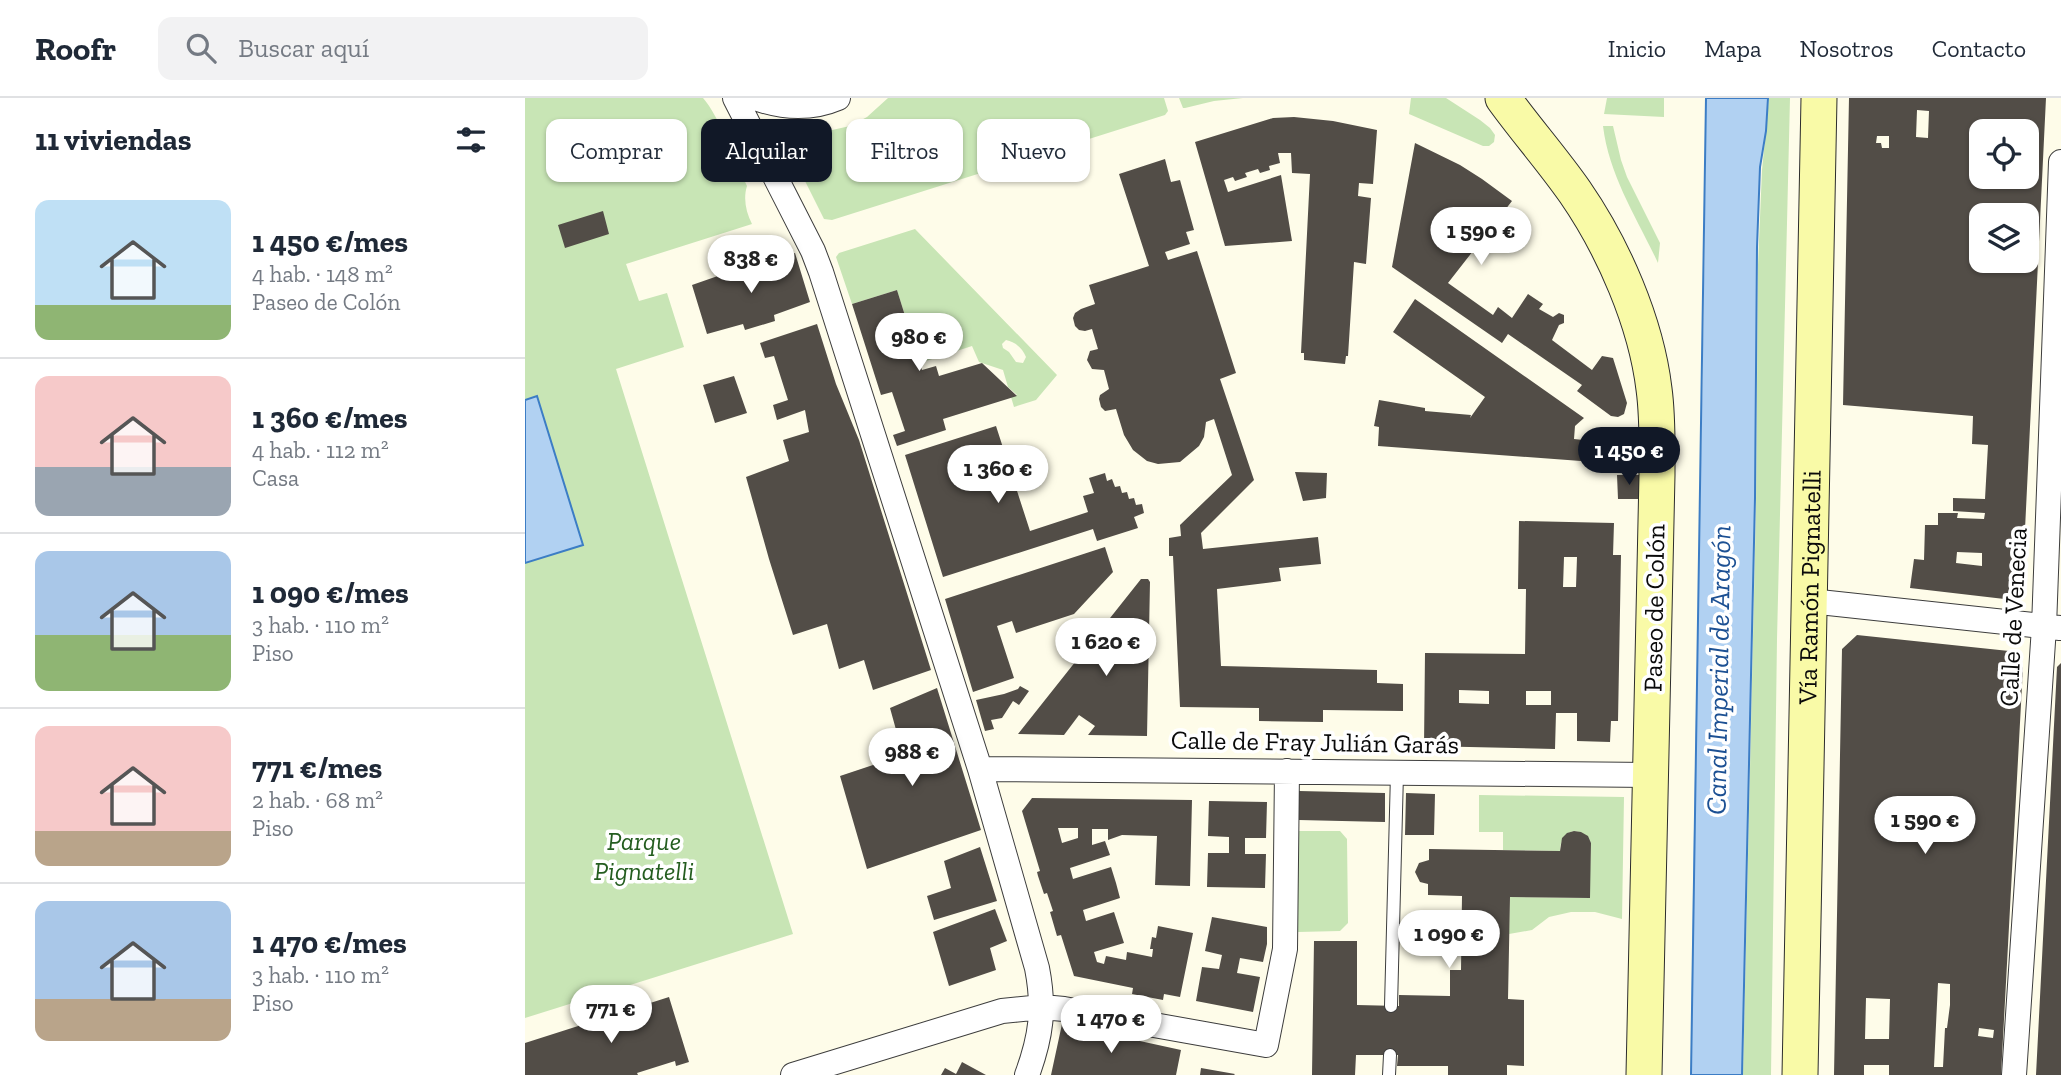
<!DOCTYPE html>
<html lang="es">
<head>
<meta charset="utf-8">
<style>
  :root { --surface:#fff; --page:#f2f2f3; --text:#1f2937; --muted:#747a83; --line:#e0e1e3; --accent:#111827 }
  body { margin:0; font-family:"Zilla Slab",serif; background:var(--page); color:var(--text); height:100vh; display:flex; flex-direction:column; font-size:26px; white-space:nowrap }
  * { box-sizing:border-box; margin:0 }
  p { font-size:23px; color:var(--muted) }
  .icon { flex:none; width:38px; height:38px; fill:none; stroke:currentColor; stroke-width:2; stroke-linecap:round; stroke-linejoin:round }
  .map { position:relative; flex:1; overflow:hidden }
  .side { display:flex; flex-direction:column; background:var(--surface); width:525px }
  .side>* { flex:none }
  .banner { position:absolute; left:21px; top:21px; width:665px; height:63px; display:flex; gap:14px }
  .controls { position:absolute; left:1444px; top:21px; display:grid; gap:14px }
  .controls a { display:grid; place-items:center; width:70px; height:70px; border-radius:14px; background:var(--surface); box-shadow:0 2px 5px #0004; font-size:35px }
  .price { position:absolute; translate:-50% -60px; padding:0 16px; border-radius:24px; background:#fff; color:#222; font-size:23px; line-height:46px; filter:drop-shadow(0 2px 4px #0008) }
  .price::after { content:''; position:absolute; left:50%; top:42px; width:21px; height:16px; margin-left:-10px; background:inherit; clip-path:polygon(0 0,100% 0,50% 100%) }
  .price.current { background:var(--accent); color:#fff }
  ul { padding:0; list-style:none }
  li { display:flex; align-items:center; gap:21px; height:175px; padding:0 35px }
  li+li { border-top:2px solid var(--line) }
  li span { display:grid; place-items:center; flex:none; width:196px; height:140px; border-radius:14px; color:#555 }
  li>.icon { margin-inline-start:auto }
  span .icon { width:84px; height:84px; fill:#fffc; stroke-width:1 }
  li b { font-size:30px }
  h2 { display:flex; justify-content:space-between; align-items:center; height:84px; padding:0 35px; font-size:30px }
  .pill { padding:0 24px; border-radius:14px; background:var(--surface); box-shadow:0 2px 5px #0004; font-size:24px; line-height:63px }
  .pill.current { background:var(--accent); color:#fff }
  header { display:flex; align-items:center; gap:42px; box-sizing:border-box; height:98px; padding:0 35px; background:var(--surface); border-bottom:2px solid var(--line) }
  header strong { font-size:33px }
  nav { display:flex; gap:38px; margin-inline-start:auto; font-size:24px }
  .search { width:490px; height:63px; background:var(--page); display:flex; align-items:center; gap:18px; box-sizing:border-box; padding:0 24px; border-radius:14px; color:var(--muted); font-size:26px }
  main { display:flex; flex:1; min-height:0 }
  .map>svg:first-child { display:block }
  .green { fill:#c8e5b5; fill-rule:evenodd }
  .water { fill:#b1d1f2; stroke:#3c7dc5; stroke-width:2 }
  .building { fill:#524d47; fill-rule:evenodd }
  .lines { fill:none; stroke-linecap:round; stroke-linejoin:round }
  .service-casing { stroke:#3d3d3d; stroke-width:14 }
  .minor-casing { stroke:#3d3d3d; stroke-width:26 }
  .secondary-casing { stroke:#2c2c2c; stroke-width:37 }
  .service { stroke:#fff; stroke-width:12 }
  .minor { stroke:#fff; stroke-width:24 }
  .secondary { stroke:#f9faa7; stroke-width:35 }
  .labels { text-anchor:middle; stroke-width:7; stroke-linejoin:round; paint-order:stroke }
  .street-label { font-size:26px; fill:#0a0a0a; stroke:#fff }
  .park-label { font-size:26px; font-style:italic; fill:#245d1f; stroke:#fff }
  .water-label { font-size:28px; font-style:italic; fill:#1c5093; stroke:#fff }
</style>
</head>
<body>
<header>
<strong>Roofr</strong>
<div class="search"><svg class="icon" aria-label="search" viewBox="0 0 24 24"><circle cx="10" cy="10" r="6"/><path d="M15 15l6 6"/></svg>Buscar aquí</div>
<nav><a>Inicio</a><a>Mapa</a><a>Nosotros</a><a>Contacto</a></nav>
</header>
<main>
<section class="side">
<h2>11 viviendas<svg class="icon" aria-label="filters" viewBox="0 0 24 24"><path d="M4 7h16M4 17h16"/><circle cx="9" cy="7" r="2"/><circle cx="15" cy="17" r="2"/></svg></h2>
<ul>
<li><span style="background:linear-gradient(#bfe0f5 75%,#8fb573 0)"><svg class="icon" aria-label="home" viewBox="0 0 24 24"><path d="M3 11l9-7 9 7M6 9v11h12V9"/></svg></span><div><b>1 450 €/mes</b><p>4 hab. · 148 m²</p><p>Paseo de Colón</p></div></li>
<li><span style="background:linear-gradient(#f6c9c9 65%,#9aa5b1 0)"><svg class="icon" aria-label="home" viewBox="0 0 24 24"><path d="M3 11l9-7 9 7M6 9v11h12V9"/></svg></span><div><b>1 360 €/mes</b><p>4 hab. · 112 m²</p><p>Casa</p></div></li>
<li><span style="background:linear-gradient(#a9c7e8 60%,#8fb573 0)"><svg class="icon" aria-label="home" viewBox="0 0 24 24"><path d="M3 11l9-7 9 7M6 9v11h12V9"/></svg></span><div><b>1 090 €/mes</b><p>3 hab. · 110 m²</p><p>Piso</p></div></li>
<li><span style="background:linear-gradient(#f6c9c9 75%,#b9a48a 0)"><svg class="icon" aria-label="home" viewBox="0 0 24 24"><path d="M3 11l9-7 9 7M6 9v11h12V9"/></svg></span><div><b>771 €/mes</b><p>2 hab. · 68 m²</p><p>Piso</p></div></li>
<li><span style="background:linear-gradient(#a9c7e8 70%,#b9a48a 0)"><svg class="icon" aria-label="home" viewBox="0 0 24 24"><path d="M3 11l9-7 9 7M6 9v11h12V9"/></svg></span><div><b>1 470 €/mes</b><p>3 hab. · 110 m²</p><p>Piso</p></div></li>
</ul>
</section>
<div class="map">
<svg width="1536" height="977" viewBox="0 0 1536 977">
  <rect width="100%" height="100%" fill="#fefce9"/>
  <!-- green -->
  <path class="green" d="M0,0H178C193,16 212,66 222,88C218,101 221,114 227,126L101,166L114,203L142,195L159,249L91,271L268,836L0,920Z
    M363,0H639L643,13L640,17L307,122L299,121L268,59L269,46L276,39L325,28L342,19Z
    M654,0H718L689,3L660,10H658Z
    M886,0H921L955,22L965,30L970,37L969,44L964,48H958L884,16Z
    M1082,0H1139V19L1079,16Z
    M1244,0H1265L1252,541L1246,977H1218L1231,408L1233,167L1237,72Z
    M1078,28H1088L1096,62L1102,79L1135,145L1133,165C1112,120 1084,78 1078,28Z
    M390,131L532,277L511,302L489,309L486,299L492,297L483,289L478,272L454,264L447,248L395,265L372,192L327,206L311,159L314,155ZM481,242C491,244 498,251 501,259L498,265L491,264L484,254L478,250L477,246Z
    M954,697L1099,699L1097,821L1070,814H1046L1024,819L1007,832L984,836L985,799L1064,800L1066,745C1056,726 1035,731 1035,753L978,752V734H954Z
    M773,733H815L822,741L823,825L815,833L773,834Z"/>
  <!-- water -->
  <path class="water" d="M1181,0H1243L1241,33L1235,69L1232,149L1230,400L1217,977H1166C1168,651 1179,326 1181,0Z
    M12,298L58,447L0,465V302Z"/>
  <!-- building -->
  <path class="building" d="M1324,0H1521L1497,493L1488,502L1385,490L1389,461L1399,462L1400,427H1413V415H1433L1432,420L1459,421L1460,415L1428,413V400L1460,401L1463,347L1447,346L1448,318L1318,307ZM1392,12L1404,13L1403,40L1391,39ZM1456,33H1502V79H1456ZM1352,38H1364V50H1357L1356,45H1351ZM1456,117H1502V163H1456ZM1432,454L1457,455V468L1431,465Z
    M769,19L808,23L852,32L848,86L834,85L833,98L846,100L841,166L829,164L823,258H821L820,266L779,262V255H776L785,76L767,75L766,55H753L755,65L744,68L745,72L735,75L733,71L720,75L722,79L710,83L708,79L699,82L703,94L756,77L767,143L700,148L670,44L748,20Z
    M890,45L935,67L957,81L987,103L923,185L968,217L973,209L987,220L1003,196L1018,206L1014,211L1028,219L1034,215L1039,217V225L1034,227L1027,242L1067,272L1077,258L1088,260L1102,305L1099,316L1093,319L1086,318L1052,293L1057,287L983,236L977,245L867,169Z
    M640,61L646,84L655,82L669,132L661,134L665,146L640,154L643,162L672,153L711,275L695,281L729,382L676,435L678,451L793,439L796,466L754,470L756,483L692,491L696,568L852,572V585L878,586V613L798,612V624L734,623V610L655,609L648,458H644V440L656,438L655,427L707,377L689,321L681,324L679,339L674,348L655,364L633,366L622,363L608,352L599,337L591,311L580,313L576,309L574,301L575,297L584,291L579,272L567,271L562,262L565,253L573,251L567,231L560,233L554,232L550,228L548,220L550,215L556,211L570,206L564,187L624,168L594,76Z
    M78,113L84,136L40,150L33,127Z
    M270,155L285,204L249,217L250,223L220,232L218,226L182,236L167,187L233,164L234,167Z
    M372,192L397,272L411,268L414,278L457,265L492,298L418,321L421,332L372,348L368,337L380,333L367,294L356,297L327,206Z
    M890,201L1059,320L1050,328L1049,341L1058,342L1056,363L853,348L854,329L849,328L854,302L900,310V313L946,317L945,320L960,299L868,234Z
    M292,226L311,286L334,342L406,572L348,592L339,562L314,571L302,526L268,537L244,461L221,379L264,363L258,342L284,334L280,312L252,322L248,307L263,302L249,258L240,260L235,245Z
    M209,278L222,315L190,325L178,287Z
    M471,328L505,433L563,414L558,398L569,395L564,380L580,375L582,383L587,381L590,389L595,388L597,395L602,394L604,401L609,400L611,407L617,406L619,415L609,419L613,430L572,443L568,431L418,479L380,357Z
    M770,374L802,375L801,400L778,403Z
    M1092,377H1115V401H1093Z
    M994,423L1089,425L1088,457H1096L1093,623H1086L1085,644L1052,643V615H1031L1030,651L899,648L900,555L1000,556L1001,491H993ZM1039,459H1052L1051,489H1038ZM934,592L964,593V606L934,605ZM1001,593H1026V607H1001Z
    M580,449L588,474L549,516L491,535L487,523L472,528L489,580L448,594L420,501Z
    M616,481H623L625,484L622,638L563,637L570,628L554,617L539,637L493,636Z
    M1332,537L1484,553L1498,569L1476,977H1364V967H1339V977H1309L1317,551ZM1413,885L1425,886V907L1422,930H1420L1418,969H1409ZM1341,900L1365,901L1364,941H1340ZM1454,930L1469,932L1468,940L1453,938Z
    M1536,565V977H1511L1532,569Z
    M495,588L504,593L494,607L488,603L477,620L466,622L469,631L460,633L451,602L479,596L493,591Z
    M412,590L456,732L342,771L315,678L378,657L365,610Z
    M774,693L860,695V724L774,722Z
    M881,695L910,696L909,737H880Z
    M507,700L667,702L665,788L630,787L632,738L597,737L583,742V731H567V747L580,743L585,757L545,770L548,781L586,769L591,785L595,800L558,812L561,823L589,814L599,845L569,854L572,864L579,866L581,858L601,862L602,854L627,859L628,851H625L627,839L631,840L633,828L668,835L655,899L639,896L638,902L607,896L608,890L549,878L536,837L532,838L525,814L528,813L522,795L519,796L513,778L512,774L515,773L497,713ZM533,730H553V740L537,745Z
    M684,703L742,704L741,740H720V756H741L740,790L682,789L683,755H704V739L683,738Z
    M1049,733L1056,734L1063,738L1066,745L1065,800L985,799L983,901L999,902V968L982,967V977H923V968H872L873,957H831L830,977H787L789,843H832V907L874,908V897L925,898V872H936L937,798L903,797V786L895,784L890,774L894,765L904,762V751L1035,753L1037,740L1042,735Z
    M455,749L472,803L409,822L402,798L426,790L419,763Z
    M470,811L482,843L465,850L471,872L424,888L408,834Z
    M687,819L742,829V846L738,864L715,860L712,875L735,879L728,914L671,903L677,869L694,871L697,857L680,853Z
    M144,899L164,964L151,968L150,963L112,975L113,977H0V945Z
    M537,926L656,952L651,977H526Z
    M437,964L461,977H416L420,970L431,976Z
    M676,970L710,976L709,977H675Z"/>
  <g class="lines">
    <!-- service casing -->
    <g class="service-casing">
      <path id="service" d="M866,908L872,675
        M864,977L865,957"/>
    </g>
    <!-- minor casing -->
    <g class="minor-casing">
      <path id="minor" d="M210,0L288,153L296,174L455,671L512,870C520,911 516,939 502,977
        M230,0C258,10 285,12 313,0
        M1285,503L1535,530
        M455,671L1125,677
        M268,977L477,913L517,909L539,911L741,947L760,851L762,673
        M1489,977L1519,529L1536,64"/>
    </g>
    <!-- secondary casing -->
    <g class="secondary-casing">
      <g id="secondary">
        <path d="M978,0C1001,32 1027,61 1050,94C1088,149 1121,224 1129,291C1133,320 1132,348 1132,377L1119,977"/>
        <path id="s1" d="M1275,977L1294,0"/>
      </g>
    </g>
    <!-- service -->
    <use href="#service" class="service"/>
    <!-- minor -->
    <use href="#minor" class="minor"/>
    <!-- secondary -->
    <use href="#secondary" class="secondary"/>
  </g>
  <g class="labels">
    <!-- street labels -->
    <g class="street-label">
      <text dy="9" stroke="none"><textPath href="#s1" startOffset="488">Vía Ramón Pignatelli</textPath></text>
      <text transform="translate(1129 510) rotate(-89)" y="9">Paseo de Colón</text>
      <text transform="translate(1488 519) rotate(-87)" y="9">Calle de Venecia</text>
      <text transform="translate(790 644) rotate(1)" y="9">Calle de Fray Julián Garás</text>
    </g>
    <!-- park labels -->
    <g class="park-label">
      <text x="119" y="752">Parque<tspan x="119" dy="30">Pignatelli</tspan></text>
    </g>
    <!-- water labels -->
    <g class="water-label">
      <text transform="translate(1193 572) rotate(-89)" y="10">Canal Imperial de Aragón</text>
    </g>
  </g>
</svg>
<div class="controls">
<a><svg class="icon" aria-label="locate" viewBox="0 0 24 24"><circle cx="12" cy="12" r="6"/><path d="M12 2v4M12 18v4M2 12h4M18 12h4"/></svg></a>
<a><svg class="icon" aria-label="layers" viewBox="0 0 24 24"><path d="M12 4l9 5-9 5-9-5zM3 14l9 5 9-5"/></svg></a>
</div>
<b class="price" style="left:956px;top:169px">1 590 €</b>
<b class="price" style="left:226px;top:197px">838 €</b>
<b class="price" style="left:394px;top:275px">980 €</b>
<b class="price current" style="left:1104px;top:389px">1 450 €</b>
<b class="price" style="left:473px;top:407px">1 360 €</b>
<b class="price" style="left:581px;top:580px">1 620 €</b>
<b class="price" style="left:387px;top:690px">988 €</b>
<b class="price" style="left:1400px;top:758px">1 590 €</b>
<b class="price" style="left:924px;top:872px">1 090 €</b>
<b class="price" style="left:86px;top:947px">771 €</b>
<b class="price" style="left:586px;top:957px">1 470 €</b>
<div class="banner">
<a class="pill">Comprar</a>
<a class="pill current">Alquilar</a>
<a class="pill">Filtros</a>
<a class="pill">Nuevo</a>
</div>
</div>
</main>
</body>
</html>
